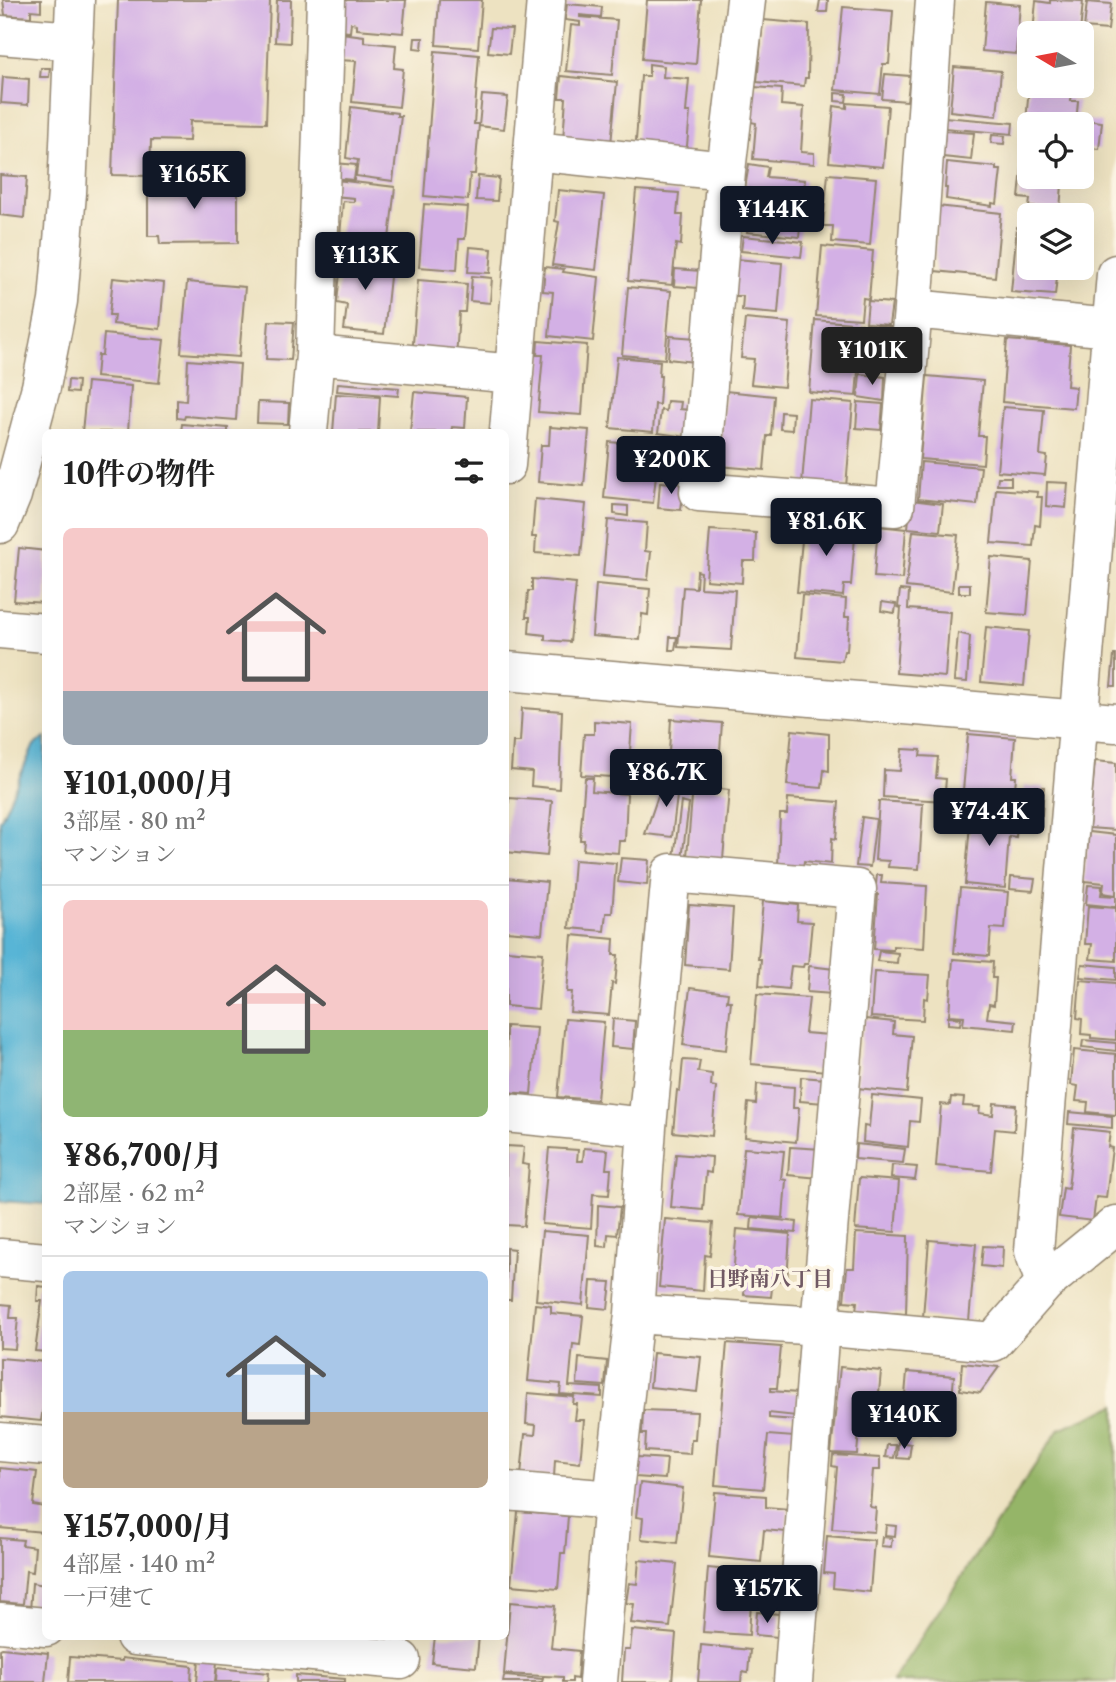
<!DOCTYPE html>
<html lang="ja">
<head>
<meta charset="utf-8">
<style>
  :root { --surface:#fff; --page:#f6f6f6; --text:#222; --muted:#767676; --line:#e0e0e0; --accent:#111827 }
  body { margin:0; font-family:"Libre Caslon Text","Noto Serif JP",serif; background:var(--page); color:var(--text); height:100vh; display:flex; flex-direction:column; font-size:26px; white-space:nowrap }
  * { box-sizing:border-box; margin:0 }
  p { font-size:23px; color:var(--muted) }
  .icon { flex:none; width:38px; height:38px; fill:none; stroke:currentColor; stroke-width:2; stroke-linecap:round; stroke-linejoin:round }
  .map { position:relative; flex:1; overflow:hidden }
  .panel { position:absolute; left:42px; top:429px; width:467px; height:1211px; display:flex; flex-direction:column; background:var(--surface); border-radius:10px; box-shadow:0 7px 28px #0002 }
  .panel>* { flex:none }
  .needle { width:46px; rotate:280deg }
  .fabs { position:absolute; left:1017px; top:21px; display:grid; gap:14px }
  .fabs a { display:grid; place-items:center; width:77px; height:77px; border-radius:10px; background:var(--surface); box-shadow:0 7px 28px #0002; font-size:35px }
  .price { position:absolute; translate:-50% -60px; padding:0 16px; border-radius:7px; background:var(--accent); color:#fff; font-size:23px; line-height:46px; filter:drop-shadow(0 2px 4px #0008) }
  .price::after { content:''; position:absolute; left:50%; top:42px; width:21px; height:16px; margin-left:-10px; background:inherit; clip-path:polygon(0 0,100% 0,50% 100%) }
  .price.on { background:#222; color:#fff }
  ul { padding:0; list-style:none }
  li { display:grid; align-content:center; gap:14px; height:371px; padding:0 21px }
  li+li { border-top:2px solid var(--line) }
  li span { display:grid; place-items:center; height:217px; border-radius:10px; color:#555 }
  li>.icon { margin-inline-start:auto }
  span .icon { width:126px; height:126px; fill:#fffc; stroke-width:1 }
  li b { font-size:30px }
  h2 { display:flex; justify-content:space-between; align-items:center; height:84px; padding:0 21px; font-size:30px }
  .map>svg:first-child { display:block }
  .forest { fill:#95b568; stroke:#687043; stroke-width:2 }
  .water { fill:#58b5d6; stroke:#4a707a; stroke-width:2 }
  .building { fill:#d3b0e5 }
  .lines { fill:none; stroke-linecap:round; stroke-linejoin:round }
  .minor-casing { stroke:#948670; stroke-width:41 }
  .minor { stroke:#fff; stroke-width:38 }
  .labels { text-anchor:middle; stroke-width:7; stroke-linejoin:round; paint-order:stroke }
  .neighbourhood-label { font-size:21px; font-weight:bold; fill:#705964; stroke:#fcf5e5 }
</style>
</head>
<body>
<div class="map">
<svg width="1116" height="1682" viewBox="0 0 1116 1682">
  <rect width="100%" height="100%" fill="#fcf5e5"/>
  <filter id="ink" filterUnits="userSpaceOnUse"><feTurbulence type="fractalNoise" baseFrequency=".0143" numOctaves="2"/><feDisplacementMap in="SourceGraphic" scale="14" xChannelSelector="R" yChannelSelector="G"/><feConvolveMatrix kernelMatrix="1 2 1 2 8 2 1 2 1" color-interpolation-filters="sRGB"/></filter>
  <filter id="wash" filterUnits="userSpaceOnUse"><feTurbulence type="fractalNoise" baseFrequency=".00686" numOctaves="4" result="noise"/><feDisplacementMap in="SourceGraphic" scale="28" xChannelSelector="R" yChannelSelector="G"/><feGaussianBlur stdDeviation="1.57" result="paint"/><feColorMatrix in="noise" values="0 0 0 0 0 0 0 0 0 0 0 0 0 0 0 0 0 1.4 0 .05"/><feComposite in="paint" operator="in"/></filter>
  <g filter="url(#wash)">
    <rect width="100%" height="100%" fill="#ede2c1"/>
    <!-- forest -->
    <path class="forest" d="M1116,1405V1682H892L1059,1429Z"/>
    <!-- water -->
    <path class="water" d="M45,738V1204L0,1201V821L34,745Z"/>
    <g id="blocks">
      <!-- building -->
      <path class="building" d="M3,0H41V11L31,10V17L5,15Z
        M118,0H270L266,123L190,121L189,141L151,140L150,176L112,175Z
        M277,0H291L290,43L275,42Z
        M340,0H406L403,33L357,29V24L351,23L350,32L338,31Z
        M439,0H482L478,48L436,45Z
        M647,0H701L696,64L642,59Z
        M820,0H828L827,12H818Z
        M1050,0L1083,1L1080,33H1033L1036,1L1050,3Z
        M986,2L1020,5L1016,54L982,51Z
        M1087,2L1111,4L1108,30L1084,28Z
        M567,4L602,7L601,17L580,15V17L617,20L612,75L566,71L571,25L580,26V22L565,20Z
        M843,7L893,11L889,64H883L880,94L835,90Z
        M763,20L809,24L808,78H805L804,86L757,82Z
        M491,28L512,29L509,54L488,52Z
        M341,33L364,36V42L396,45L394,68L403,69L399,107L352,102L356,61L338,60Z
        M1082,33L1086,34L1083,65H1082Z
        M415,38H423L422,49L414,48Z
        M435,51L479,55L474,124H479L475,174H470L468,200L424,196Z
        M649,64L664,66L663,77L689,79L686,112H690L686,157L635,153L641,76H649Z
        M954,67L1001,71L997,116L950,111Z
        M41,68H50L49,77H40Z
        M885,74L910,76L907,101L882,99Z
        M561,76L617,82L611,144L563,140L566,98H559Z
        M3,77L29,79L28,105L1,103Z
        M1029,86H1072L1071,101H1078L1076,124H1029V136L1025,135Z
        M754,87L782,89L781,105L804,107L801,152L814,153V164L753,159L756,123L751,122Z
        M835,93L847,94L846,102L835,101Z
        M482,95L508,97L504,129L479,126Z
        M847,103L888,106L883,167L829,162L834,106L847,108Z
        M351,107L397,113V116H401L393,181L356,176L358,160L346,158Z
        M944,117L1013,123L1012,134L944,128Z
        M1078,119L1102,122L1099,149L1082,147V124H1077Z
        M945,131L974,133L971,160L943,157Z
        M992,135L1005,136L1004,144L991,143Z
        M1024,148L1029,149V177H1070V185L1062,184L1060,210L1029,207L1030,199L1019,198Z
        M947,162L996,167V170H1001L997,204L992,203V206L946,199L947,188H945Z
        M335,163L356,165L354,180L333,178Z
        M749,164L768,167L766,177L805,180L799,237L747,232L750,197L764,199V191L745,188Z
        M828,174L876,178L870,245L832,242L833,226H823Z
        M0,175L27,177L24,218L0,215Z
        M478,176L499,178L497,201L476,200Z
        M161,178H238V243L160,244L159,236H148V183H161Z
        M336,180L395,187L387,256L349,252L350,237L340,236L343,201L354,202V198L334,196Z
        M558,190L604,195L596,270L552,265L559,222L555,221Z
        M636,190L679,193L677,215H683L681,245L676,244L672,285L628,281Z
        M424,204L468,207L465,239H459L457,270L419,267Z
        M937,206L1001,213L995,277L935,271Z
        M1021,216L1029,217V268H1058L1055,295L1011,292L1017,227H1020Z
        M1082,221L1089,222L1088,233L1082,232Z
        M743,236L803,242L801,257L741,251Z
        M822,246L873,251L869,299L863,298L861,319L816,316Z
        M470,247L492,249L490,273L468,272Z
        M342,252L392,258L384,334L344,330L347,305L337,303Z
        M736,259L782,263L778,314L742,311L743,296H733Z
        M545,267L564,269L563,272L599,277L593,341L549,336L553,292L543,291Z
        M675,269L701,271L699,288L674,286Z
        M472,276L492,278L490,303L470,301Z
        M113,278L164,283L160,329L113,324L114,315H109Z
        M418,280L467,284L465,312H459L456,359L412,356Z
        M187,282L245,287L239,357L181,353Z
        M628,287L671,291L665,359L622,355Z
        M868,301L892,303L889,325L866,323Z
        M745,319L790,323L784,387L751,384L754,359L741,358Z
        M815,320L862,324V329L874,331L872,348L860,347L856,396L809,392Z
        M269,321L294,322L291,360L266,359Z
        M877,326L890,327L887,356L874,354Z
        M104,334L164,340L159,383L96,377L98,355H102Z
        M670,336L696,338L694,362L668,359Z
        M1007,340L1070,345L1067,386L1076,387L1074,408L1002,402Z
        M538,341L587,345L582,415L538,412L543,355H537Z
        M617,357L660,361L659,376H661L659,405L655,404L653,432L610,428Z
        M188,360L240,364L236,420L185,416L184,419L177,418V400L186,401Z
        M860,374L885,377L884,401L858,397Z
        M927,376L983,381L978,436H985L983,464L920,459Z
        M68,380L78,381L77,393L67,392Z
        M87,382L131,386L128,432H82Z
        M338,383L399,388L398,396L337,391Z
        M725,391L774,396L771,436H767L764,470L719,466Z
        M414,392L467,397L465,428L452,427L451,432H410Z
        M336,394L380,397L378,432H333Z
        M809,399L853,403L846,487L802,483Z
        M667,401L681,402L680,409L689,410L686,437L658,433L661,410L666,411Z
        M258,402L289,403L288,424L257,423Z
        M858,402L883,404L881,430L856,428Z
        M1003,407L1044,410L1040,455L1047,456L1045,475L997,471Z
        M781,412L793,413L792,430L780,429Z
        M182,424L228,428V432H181Z
        M550,427L589,430L584,486L538,482L541,445H549Z
        M609,442L654,446L651,474L656,475L653,503L604,498Z
        M921,462L981,467L977,505L918,499Z
        M998,477H1011V485H997Z
        M660,482L684,484L681,510L658,508Z
        M1047,482L1068,483L1066,508L1046,506Z
        M996,489L1038,492L1037,497H1042L1040,526L1035,525L1033,546L991,543Z
        M535,499L586,504L581,556L535,553L536,537H532Z
        M911,500L943,504L940,531L908,528Z
        M614,505L628,506V516L614,514Z
        M608,520L647,523L645,551L651,552L648,580L603,576Z
        M804,520L856,525L851,585H844L843,596L797,592Z
        M878,526L906,529L902,579L874,577Z
        M710,530L756,533L755,561H743L742,583L706,580Z
        M913,531L958,535L952,592L906,587Z
        M19,548L46,551V603L14,601Z
        M991,557L1032,561L1027,615L986,612Z
        M697,571L701,572L700,588L735,590L731,650L678,647L683,587L696,588Z
        M532,579L576,583L570,642L545,640V635L529,633L530,617H526L528,591H532Z
        M596,584L650,589L648,615L642,614L640,640L592,636Z
        M959,584H970V593H959Z
        M900,590L909,591L908,609L950,612L945,677L896,673L901,608L898,607Z
        M802,595L846,599L845,617H849L847,651H844L842,661L797,657Z
        M882,602L896,604L895,613L881,611Z
        M986,627L1029,631L1024,686L981,682Z
        M958,633L970,636L967,682L954,681Z
        M670,637H677L675,650H669Z
        M1114,655H1116V686H1111Z
        M522,708L562,711L559,789L531,786L532,772L511,770L513,742H520Z
        M671,719L722,723L718,778L671,775V769L668,768Z
        M594,721L632,724L628,778L581,775L584,734H594Z
        M792,730L829,734V771L824,770L822,788L787,785Z
        M968,734L1015,738L1012,777H1016L1013,810L970,806V803L962,802Z
        M902,749L921,750L920,756L938,757L936,778L946,779L944,801L883,797L884,770L900,771Z
        M1095,761L1116,763V830L1089,828Z
        M585,778H593L592,791L627,794L625,841H619L618,853L583,850L584,840H580Z
        M678,781L689,782L688,797L677,796L672,837L645,834L662,784L678,785Z
        M693,786L729,790L723,859L687,856Z
        M1024,786L1044,787L1042,815L1022,813Z
        M509,798L552,801L547,856L506,852Z
        M788,798L839,802L836,839L832,838L831,864L804,861L803,868L778,866L780,814H787Z
        M879,801L923,804L919,869L888,867L889,861L875,860Z
        M681,802L689,804L682,859L674,858Z
        M971,811L1018,815L1016,837L1009,836L1005,888L965,884Z
        M862,817L876,819L870,867L856,866Z
        M1089,832L1116,835V895L1103,893L1104,883L1084,881Z
        M621,858L649,860L647,885L618,882Z
        M574,860L616,863L612,913H606L604,931L569,928Z
        M877,875H882L881,883L927,886L924,948L893,946V950L874,949L878,894H875Z
        M1011,877L1035,879L1033,891L1010,889Z
        M506,878L547,882L542,934L506,931Z
        M1088,885L1102,886L1101,895L1116,896V907L1086,904Z
        M960,888L1008,892L1005,929L991,928L989,956L954,953Z
        M763,901L798,905L797,921L812,922L808,964H804L803,967L791,966L788,989L759,986L761,959H758Z
        M689,905L733,908L729,969L685,965Z
        M1088,906L1116,908V961L1090,959L1092,944H1085Z
        M572,935L614,939L613,955H618L615,984L612,983L609,1015L570,1012L572,992H567Z
        M506,950L543,953L538,1009L506,1006Z
        M879,951L898,953L897,963L877,961Z
        M953,959L993,962L992,978H996L994,1005L989,1004L987,1018L1016,1021L1015,1030L963,1025L964,1016L949,1015Z
        M1082,964L1116,967V980L1080,977Z
        M809,966L834,969L832,994L807,992Z
        M874,972L930,975L928,999L924,998L923,1020L871,1017Z
        M1080,980L1116,983V1040L1091,1038V1035L1081,1034L1082,1019L1077,1018Z
        M690,988L728,993L727,1001H731L726,1050L683,1045Z
        M757,994L809,998L805,1033L829,1035L826,1071L751,1064Z
        M948,1017L961,1018L960,1025L948,1024Z
        M565,1019L604,1022L597,1100L558,1097Z
        M613,1019L635,1021L633,1049L611,1047Z
        M865,1019L894,1022L893,1034L912,1036L907,1093L857,1088L862,1031H864Z
        M506,1026L537,1028L531,1094L506,1092Z
        M1083,1040L1116,1043V1051L1082,1047Z
        M1074,1050L1116,1054V1115L1087,1112L1088,1102L1076,1101L1078,1086L1071,1085Z
        M683,1060L700,1061L698,1072L712,1074L711,1086L716,1087L712,1136L673,1132L677,1090L680,1091Z
        M801,1077L826,1079L824,1103L800,1101Z
        M757,1084L794,1087L793,1108H799L796,1142L745,1137L748,1103L756,1104Z
        M872,1095L921,1100L919,1122L910,1121L908,1147L863,1142L864,1126L869,1127Z
        M951,1097L964,1098L963,1106L980,1107L979,1113L993,1115L994,1103L1016,1105L1014,1131L995,1129L991,1171L936,1166L941,1104L950,1105Z
        M1069,1112L1112,1116V1128L1068,1124Z
        M1074,1128L1110,1132L1108,1147L1112,1148L1106,1198L1096,1197L1093,1221L1059,1217L1063,1188L1068,1189Z
        M856,1144L905,1149L903,1163L855,1159Z
        M506,1146L524,1147L522,1164L529,1165L524,1226L506,1225Z
        M790,1147L822,1149L819,1178L788,1175Z
        M549,1148L578,1150L577,1161H583L584,1148L608,1150L606,1169H611L609,1195L593,1194L591,1228L542,1224Z
        M744,1148L784,1151L781,1179L786,1180L783,1218L738,1215Z
        M676,1154L712,1157L711,1173L706,1172L703,1210L671,1207Z
        M892,1165L917,1167L915,1180L891,1178Z
        M859,1178L899,1181L895,1232L855,1229Z
        M598,1205L620,1207L617,1235L608,1234L607,1247L597,1246Z
        M752,1217L797,1222L796,1233L751,1229Z
        M665,1219L713,1223L710,1256L705,1255L703,1291L659,1287Z
        M737,1229L790,1234L787,1281L773,1280L771,1297L744,1295L745,1277L733,1276Z
        M542,1231L589,1235L583,1305L536,1300Z
        M856,1233L908,1236L906,1314L856,1311L857,1302L844,1301L847,1268H854Z
        M929,1240L976,1244L969,1321L923,1317Z
        M983,1246L1003,1247L1002,1268L981,1266Z
        M506,1248L514,1249L511,1300H506Z
        M591,1281L611,1282L608,1309L589,1307Z
        M38,1286L46,1287V1352L35,1351L42,1301H37Z
        M0,1304L11,1305L10,1318H18L15,1349L0,1348Z
        M535,1304L551,1306V1313L583,1316L580,1345L573,1344L569,1386L602,1388V1397L560,1394L561,1384L528,1381Z
        M727,1343L781,1347L777,1388H771V1391L798,1393L796,1416L769,1413V1418L796,1420L794,1437L768,1435L763,1489L715,1485Z
        M653,1353L701,1357L697,1392L650,1387Z
        M0,1358L46,1362V1389L41,1421L0,1417Z
        M579,1358L607,1361L605,1386L577,1384Z
        M962,1363L999,1367L980,1393L960,1390Z
        M840,1367L881,1371L877,1414H874L872,1432L859,1431L857,1454L831,1453Z
        M907,1372L954,1376L949,1434L902,1430Z
        M528,1393L574,1397L573,1404H577L575,1420H584L580,1463L555,1460L554,1477L521,1475L525,1434L535,1435L536,1425L526,1424Z
        M643,1410L697,1412L695,1439H691L690,1454L645,1451L646,1434H642Z
        M898,1442L911,1444L909,1459L897,1458Z
        M887,1445H896L894,1458L885,1457Z
        M833,1455L880,1458V1470H873L870,1507L876,1508L874,1532L832,1529L837,1467L832,1466Z
        M637,1457L667,1459L665,1479L635,1477Z
        M0,1468L37,1472L33,1505L45,1507L43,1532L0,1528Z
        M640,1483L683,1488L677,1543L641,1539L643,1518L636,1517Z
        M715,1492L766,1496V1507L788,1509L786,1532L764,1530L761,1562L709,1557Z
        M518,1512L568,1516L565,1553H561L558,1589L511,1585Z
        M886,1525L896,1526L895,1536L885,1535Z
        M827,1536L874,1540L870,1592L833,1588L834,1574L824,1573Z
        M882,1537L892,1538L891,1547L881,1546Z
        M0,1538L23,1540L22,1545L35,1547L33,1572L26,1571L23,1604L0,1602Z
        M639,1560L677,1564L670,1627L631,1623L634,1604L626,1603L629,1583L637,1584Z
        M708,1568L759,1573L757,1602H751L749,1635L703,1632Z
        M32,1583L46,1585V1612L30,1611Z
        M510,1602L555,1606L551,1648L579,1651L577,1679L572,1678V1682H563V1677L504,1674Z
        M757,1612L779,1614L778,1637L755,1635Z
        M632,1630L676,1634L672,1682H622L624,1650H630Z
        M435,1636H479L476,1667L432,1663Z
        M701,1645L750,1650L748,1673L742,1672L741,1682H698Z
        M2,1648L48,1653L45,1682H0V1649Z
        M70,1657L122,1661V1658L192,1666L191,1682H68Z
        M199,1660L217,1662L215,1682H197Z
        M217,1668L269,1673L268,1682H216Z
        M296,1675L345,1679V1682H296Z
        M504,1676L543,1679L542,1682H503Z"/>
    </g>
  </g>
  <g filter="url(#ink)">
    <use href="#blocks" fill-opacity="0" stroke="#948670" stroke-width="2"/>
    <g class="lines">
      <!-- minor casing -->
      <g class="minor-casing">
        <path id="minor" d="M746,0L726,171L699,492L895,507L913,309L935,0
          M0,35L74,41
          M533,151L726,171
          M913,309L1111,328
          M315,355L514,374
          M308,432L315,355L326,0
          M506,465L546,0
          M0,524L12,495L41,387L58,301L67,193L75,0
          M0,629L46,633
          M506,671L1116,723
          M506,1113L647,1127
          M0,1258L46,1262
          M1045,1283L1034,1251L1116,274
          M634,1314L820,1326L993,1342L1045,1283L1116,1225
          M0,1442L46,1446
          M506,1491L613,1500
          M0,1623L46,1627
          M135,1636L401,1660
          M598,1682L613,1500L634,1314L647,1127L671,873L857,889L820,1326L793,1682"/>
      </g>
      <!-- minor -->
      <use href="#minor" class="minor"/>
    </g>
  </g>
  <g class="labels">
    <!-- neighbourhood labels -->
    <g class="neighbourhood-label">
      <text x="770" y="1286">日野南八丁目</text>
    </g>
  </g>
</svg>
<div class="fabs">
<a><svg class="needle" viewBox="-14 -14 28 28"><path d="M0-13l5 13h-10z" fill="#e53935"/><path d="M0 13l5-13h-10z" fill="#767676"/></svg></a>
<a><svg class="icon" aria-label="locate" viewBox="0 0 24 24"><circle cx="12" cy="12" r="6"/><path d="M12 2v4M12 18v4M2 12h4M18 12h4"/></svg></a>
<a><svg class="icon" aria-label="layers" viewBox="0 0 24 24"><path d="M12 4l9 5-9 5-9-5zM3 14l9 5 9-5"/></svg></a>
</div>
<b class="price" style="left:194px;top:211px">¥165K</b>
<b class="price" style="left:772px;top:246px">¥144K</b>
<b class="price" style="left:365px;top:292px">¥113K</b>
<b class="price on" style="left:872px;top:387px">¥101K</b>
<b class="price" style="left:671px;top:496px">¥200K</b>
<b class="price" style="left:826px;top:558px">¥81.6K</b>
<b class="price" style="left:666px;top:809px">¥86.7K</b>
<b class="price" style="left:989px;top:848px">¥74.4K</b>
<b class="price" style="left:904px;top:1451px">¥140K</b>
<b class="price" style="left:767px;top:1625px">¥157K</b>
<section class="panel">
<h2>10件の物件<svg class="icon" aria-label="filters" viewBox="0 0 24 24"><path d="M4 7h16M4 17h16"/><circle cx="9" cy="7" r="2"/><circle cx="15" cy="17" r="2"/></svg></h2>
<ul>
<li><span style="background:linear-gradient(#f6c9c9 75%,#9aa5b1 0)"><svg class="icon" aria-label="home" viewBox="0 0 24 24"><path d="M3 11l9-7 9 7M6 9v11h12V9"/></svg></span><div><b>¥101,000/月</b><p>3部屋 · 80 m²</p><p>マンション</p></div></li>
<li><span style="background:linear-gradient(#f6c9c9 60%,#8fb573 0)"><svg class="icon" aria-label="home" viewBox="0 0 24 24"><path d="M3 11l9-7 9 7M6 9v11h12V9"/></svg></span><div><b>¥86,700/月</b><p>2部屋 · 62 m²</p><p>マンション</p></div></li>
<li><span style="background:linear-gradient(#a9c7e8 65%,#b9a48a 0)"><svg class="icon" aria-label="home" viewBox="0 0 24 24"><path d="M3 11l9-7 9 7M6 9v11h12V9"/></svg></span><div><b>¥157,000/月</b><p>4部屋 · 140 m²</p><p>一戸建て</p></div></li>
</ul>
</section>
</div>
</body>
</html>
